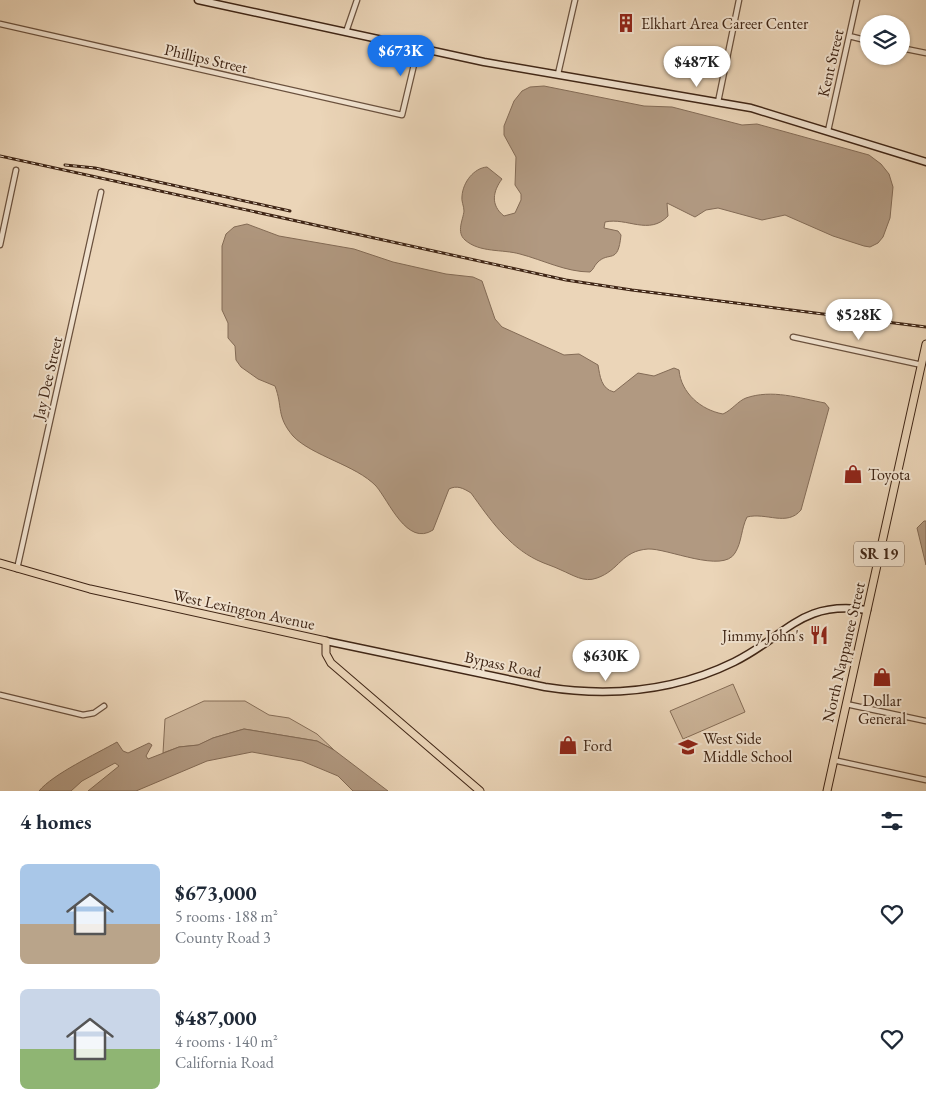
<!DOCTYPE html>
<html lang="en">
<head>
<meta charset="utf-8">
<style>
  :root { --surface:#fff; --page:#f2f2f3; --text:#1f2937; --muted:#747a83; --accent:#1a73e8 }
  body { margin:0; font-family:"EB Garamond",serif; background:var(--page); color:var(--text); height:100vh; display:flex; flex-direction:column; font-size:19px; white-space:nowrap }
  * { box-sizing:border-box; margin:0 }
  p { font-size:16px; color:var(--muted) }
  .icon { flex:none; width:28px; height:28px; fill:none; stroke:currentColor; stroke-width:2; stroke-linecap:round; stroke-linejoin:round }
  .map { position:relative; height:791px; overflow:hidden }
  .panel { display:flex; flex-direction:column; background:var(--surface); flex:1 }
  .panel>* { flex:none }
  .fabs { position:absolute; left:860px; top:15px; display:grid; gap:10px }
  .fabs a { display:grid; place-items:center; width:50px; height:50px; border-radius:50%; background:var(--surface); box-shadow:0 1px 4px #0004; font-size:25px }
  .price { position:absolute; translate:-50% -42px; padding:0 11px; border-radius:18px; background:#fff; color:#222; font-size:16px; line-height:32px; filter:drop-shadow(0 1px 2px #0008) }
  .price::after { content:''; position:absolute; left:50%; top:30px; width:15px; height:11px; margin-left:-8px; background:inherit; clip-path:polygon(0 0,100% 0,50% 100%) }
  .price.on { background:var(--accent); color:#fff }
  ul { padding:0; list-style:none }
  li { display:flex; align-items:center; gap:15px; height:125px; padding:0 20px }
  li span { display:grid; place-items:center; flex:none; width:140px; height:100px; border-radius:8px; color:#555 }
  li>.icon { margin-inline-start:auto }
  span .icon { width:60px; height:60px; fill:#fffc; stroke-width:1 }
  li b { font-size:21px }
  h2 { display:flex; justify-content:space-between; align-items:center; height:60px; padding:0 20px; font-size:21px }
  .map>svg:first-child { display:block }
  .green { fill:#ceb79c; stroke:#866e58 }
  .water { fill:#b19981; stroke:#836b56 }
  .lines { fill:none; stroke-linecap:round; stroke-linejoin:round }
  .minor-casing { stroke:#6a513e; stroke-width:7 }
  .secondary-casing { stroke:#3f2515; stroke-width:9 }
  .primary-casing { stroke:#3f2515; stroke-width:9 }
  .minor { stroke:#f2e4d1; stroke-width:4.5 }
  .secondary { stroke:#f2e4d1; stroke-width:6 }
  .primary { stroke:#ebd5b8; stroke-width:7 }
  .rail-casing { stroke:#3f2515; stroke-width:3 }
  .rail { stroke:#f2e4d1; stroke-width:1; stroke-dasharray:4; stroke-linecap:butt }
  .labels { text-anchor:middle; stroke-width:4; stroke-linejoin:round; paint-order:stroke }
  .shield { fill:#f2e4d1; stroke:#755e4d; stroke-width:1 }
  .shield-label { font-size:15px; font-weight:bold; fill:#3f2515 }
  .poi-label { font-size:16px; fill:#3f2515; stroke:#f2e4d1; text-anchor:start }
  .street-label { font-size:16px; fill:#3f2515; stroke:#f2e4d1 }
</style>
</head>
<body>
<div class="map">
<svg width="926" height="791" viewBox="0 0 926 791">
  <rect width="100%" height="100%" fill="#ebd5b8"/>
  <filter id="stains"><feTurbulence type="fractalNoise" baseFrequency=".004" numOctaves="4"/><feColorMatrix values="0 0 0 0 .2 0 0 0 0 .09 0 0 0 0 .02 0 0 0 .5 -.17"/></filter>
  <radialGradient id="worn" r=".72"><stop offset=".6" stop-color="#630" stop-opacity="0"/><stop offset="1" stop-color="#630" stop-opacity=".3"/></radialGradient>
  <!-- green -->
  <path class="green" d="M733,684L745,712L683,739L670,711Z
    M204,701H245L269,715L289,718L317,734L334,750L317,741L244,729L213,738L199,745L179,747L163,753L165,719Z"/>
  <!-- water -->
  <path class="water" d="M544,86L644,106L672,107L742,125L757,124L869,155L881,164L889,174L893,187L890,218L883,237L878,243L870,247L864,246L833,236L785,215L762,220L718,208L706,210L695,217L667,203L668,216C649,236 627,217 605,222L604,228L618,231L621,235C618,266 609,250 597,263C594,266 594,269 590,272C566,272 543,260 520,254C502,249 480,253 465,240C456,232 463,220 464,211C464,206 461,201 462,196C463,182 474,168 487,167L502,179C493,191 490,205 504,216L515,213L521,200V194L515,185L516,157L504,135V126L514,101L522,91L530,87Z
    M247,224L279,236L354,249L393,262L446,274L473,277L482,281L495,319L502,327L564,355L579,354L598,365C600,376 601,389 614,392L638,373L654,376L674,368L679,370C681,393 701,410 723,414C732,410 738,401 746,398C772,389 799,398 825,403L829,408L801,510C787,527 766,512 747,517C741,529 742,542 735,553C723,574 667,548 648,549C621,551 620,570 597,578C584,583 573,575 561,570C553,566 545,564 537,560C508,546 489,518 471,493C463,488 457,485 449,489L433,530C407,547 389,501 376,486C356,465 312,456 293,436C276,416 283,407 275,386L258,379L241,367L236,360L235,346L228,338V323L222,310V246L226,234L234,227Z
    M924,521H926V565L917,528Z
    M244,729L317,741L334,750L388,791H353L338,776L302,761L252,752L207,761L136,791H88L119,766L115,763L82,781L71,791H39C53,774 96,754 117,742L123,751L128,753L149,743L152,745L146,756L148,759L179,747L198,745L213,738Z"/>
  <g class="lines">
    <!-- minor casing -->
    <g class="minor-casing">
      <path id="minor" d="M0,24L402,115L418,48
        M346,32L357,0
        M849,36L869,41
        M901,48L926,53
        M558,74L575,0
        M718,102L739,0
        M828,131L857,0
        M0,245L16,170
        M793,337L922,365
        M17,569L101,192
        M0,695L83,715L94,713L104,706
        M846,704L926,721
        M833,760L926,780"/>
    </g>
    <!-- secondary casing -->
    <g class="secondary-casing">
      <path id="secondary" d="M198,0L484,62L751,108L926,162
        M326,641L545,687C609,697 675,691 734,662C787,636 800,600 867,610"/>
    </g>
    <!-- primary casing -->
    <g class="primary-casing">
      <path id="primary" d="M0,563L90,589L326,641V654L331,663L480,791
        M827,791L926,344"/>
    </g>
    <!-- minor -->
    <use href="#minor" class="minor"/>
    <!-- secondary -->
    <use href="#secondary" class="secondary"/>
    <!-- primary -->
    <use href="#primary" class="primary"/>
    <!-- rail casing -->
    <g class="rail-casing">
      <path id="rail" d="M0,156L566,280L632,290L926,327
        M65,165L95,168L290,211"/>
    </g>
    <!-- rail -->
    <use href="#rail" class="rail"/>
  </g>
  <!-- icons -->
  <defs>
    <g id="building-bare" transform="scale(1.5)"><path d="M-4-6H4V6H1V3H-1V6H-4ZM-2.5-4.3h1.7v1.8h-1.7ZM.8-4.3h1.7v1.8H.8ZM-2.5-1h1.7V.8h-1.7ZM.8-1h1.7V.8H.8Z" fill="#8f2418" stroke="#f2e4d1" stroke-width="2.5" paint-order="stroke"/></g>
    <g id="shop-bare" transform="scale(1.5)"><path d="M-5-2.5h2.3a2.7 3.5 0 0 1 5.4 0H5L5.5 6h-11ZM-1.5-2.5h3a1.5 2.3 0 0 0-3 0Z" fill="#8f2418" stroke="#f2e4d1" stroke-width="2.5" paint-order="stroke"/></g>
    <g id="restaurant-bare" transform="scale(1.5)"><path d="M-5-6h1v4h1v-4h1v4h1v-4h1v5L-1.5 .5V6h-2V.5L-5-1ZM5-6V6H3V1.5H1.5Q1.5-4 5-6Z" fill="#8f2418" stroke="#f2e4d1" stroke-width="2.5" paint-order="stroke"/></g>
    <g id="school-bare" transform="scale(1.5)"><path d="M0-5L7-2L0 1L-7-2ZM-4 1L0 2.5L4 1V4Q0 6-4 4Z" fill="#8f2418" stroke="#f2e4d1" stroke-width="2.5" paint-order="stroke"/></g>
  </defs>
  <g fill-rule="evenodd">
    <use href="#building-bare" x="626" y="23"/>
    <use href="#shop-bare" x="853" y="474"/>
    <use href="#restaurant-bare" x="819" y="635"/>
    <use href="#shop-bare" x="882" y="677"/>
    <use href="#shop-bare" x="568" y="745"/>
    <use href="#school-bare" x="688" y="747"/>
  </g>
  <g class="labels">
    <!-- shield labels -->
    <rect class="shield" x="854" y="541.5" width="50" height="25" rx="4"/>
    <g class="shield-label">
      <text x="879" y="559">SR 19</text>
    </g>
    <!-- poi labels -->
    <g class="poi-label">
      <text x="641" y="29">Elkhart Area Career Center</text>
      <text x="868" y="480">Toyota</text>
      <text x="804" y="641" text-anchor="end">Jimmy John's</text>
      <text x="882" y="706" text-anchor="middle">Dollar<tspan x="882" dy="18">General</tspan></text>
      <text x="703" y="744">West Side<tspan x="703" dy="18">Middle School</tspan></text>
      <text x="583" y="751">Ford</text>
    </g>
    <!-- street labels -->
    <g class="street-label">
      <text transform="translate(206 58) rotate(13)" y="6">Phillips Street</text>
      <text transform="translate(830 63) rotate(-77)" y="6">Kent Street</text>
      <text transform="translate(47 378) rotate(-77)" y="6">Jay Dee Street</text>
      <text transform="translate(244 609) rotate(12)" y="6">West Lexington Avenue</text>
      <text transform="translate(843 652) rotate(-77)" y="6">North Nappanee Street</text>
      <text transform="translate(503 664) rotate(12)" y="6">Bypass Road</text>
    </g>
  </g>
  <rect width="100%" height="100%" filter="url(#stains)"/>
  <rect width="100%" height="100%" fill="url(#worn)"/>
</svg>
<div class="fabs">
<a><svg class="icon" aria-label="layers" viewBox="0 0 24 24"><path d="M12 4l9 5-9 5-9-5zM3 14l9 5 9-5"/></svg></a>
</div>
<b class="price on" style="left:401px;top:77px">$673K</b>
<b class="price" style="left:697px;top:88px">$487K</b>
<b class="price" style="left:859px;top:341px">$528K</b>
<b class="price" style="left:606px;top:682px">$630K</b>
</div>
<section class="panel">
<h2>4 homes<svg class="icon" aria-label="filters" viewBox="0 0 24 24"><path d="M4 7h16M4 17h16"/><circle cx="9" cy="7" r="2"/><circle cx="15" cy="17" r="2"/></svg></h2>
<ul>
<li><span style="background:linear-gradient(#a9c7e8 60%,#b9a48a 0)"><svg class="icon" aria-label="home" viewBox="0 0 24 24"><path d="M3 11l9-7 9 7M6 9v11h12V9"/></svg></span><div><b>$673,000</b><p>5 rooms · 188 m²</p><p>County Road 3</p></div><svg class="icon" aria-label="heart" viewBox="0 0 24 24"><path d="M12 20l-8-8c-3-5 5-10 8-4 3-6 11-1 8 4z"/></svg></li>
<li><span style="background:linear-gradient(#c9d6e8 60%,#8fb573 0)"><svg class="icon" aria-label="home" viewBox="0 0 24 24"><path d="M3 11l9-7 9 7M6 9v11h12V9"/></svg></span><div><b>$487,000</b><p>4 rooms · 140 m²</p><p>California Road</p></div><svg class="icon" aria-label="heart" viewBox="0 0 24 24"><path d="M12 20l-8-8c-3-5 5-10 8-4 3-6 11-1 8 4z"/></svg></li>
</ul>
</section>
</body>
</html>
